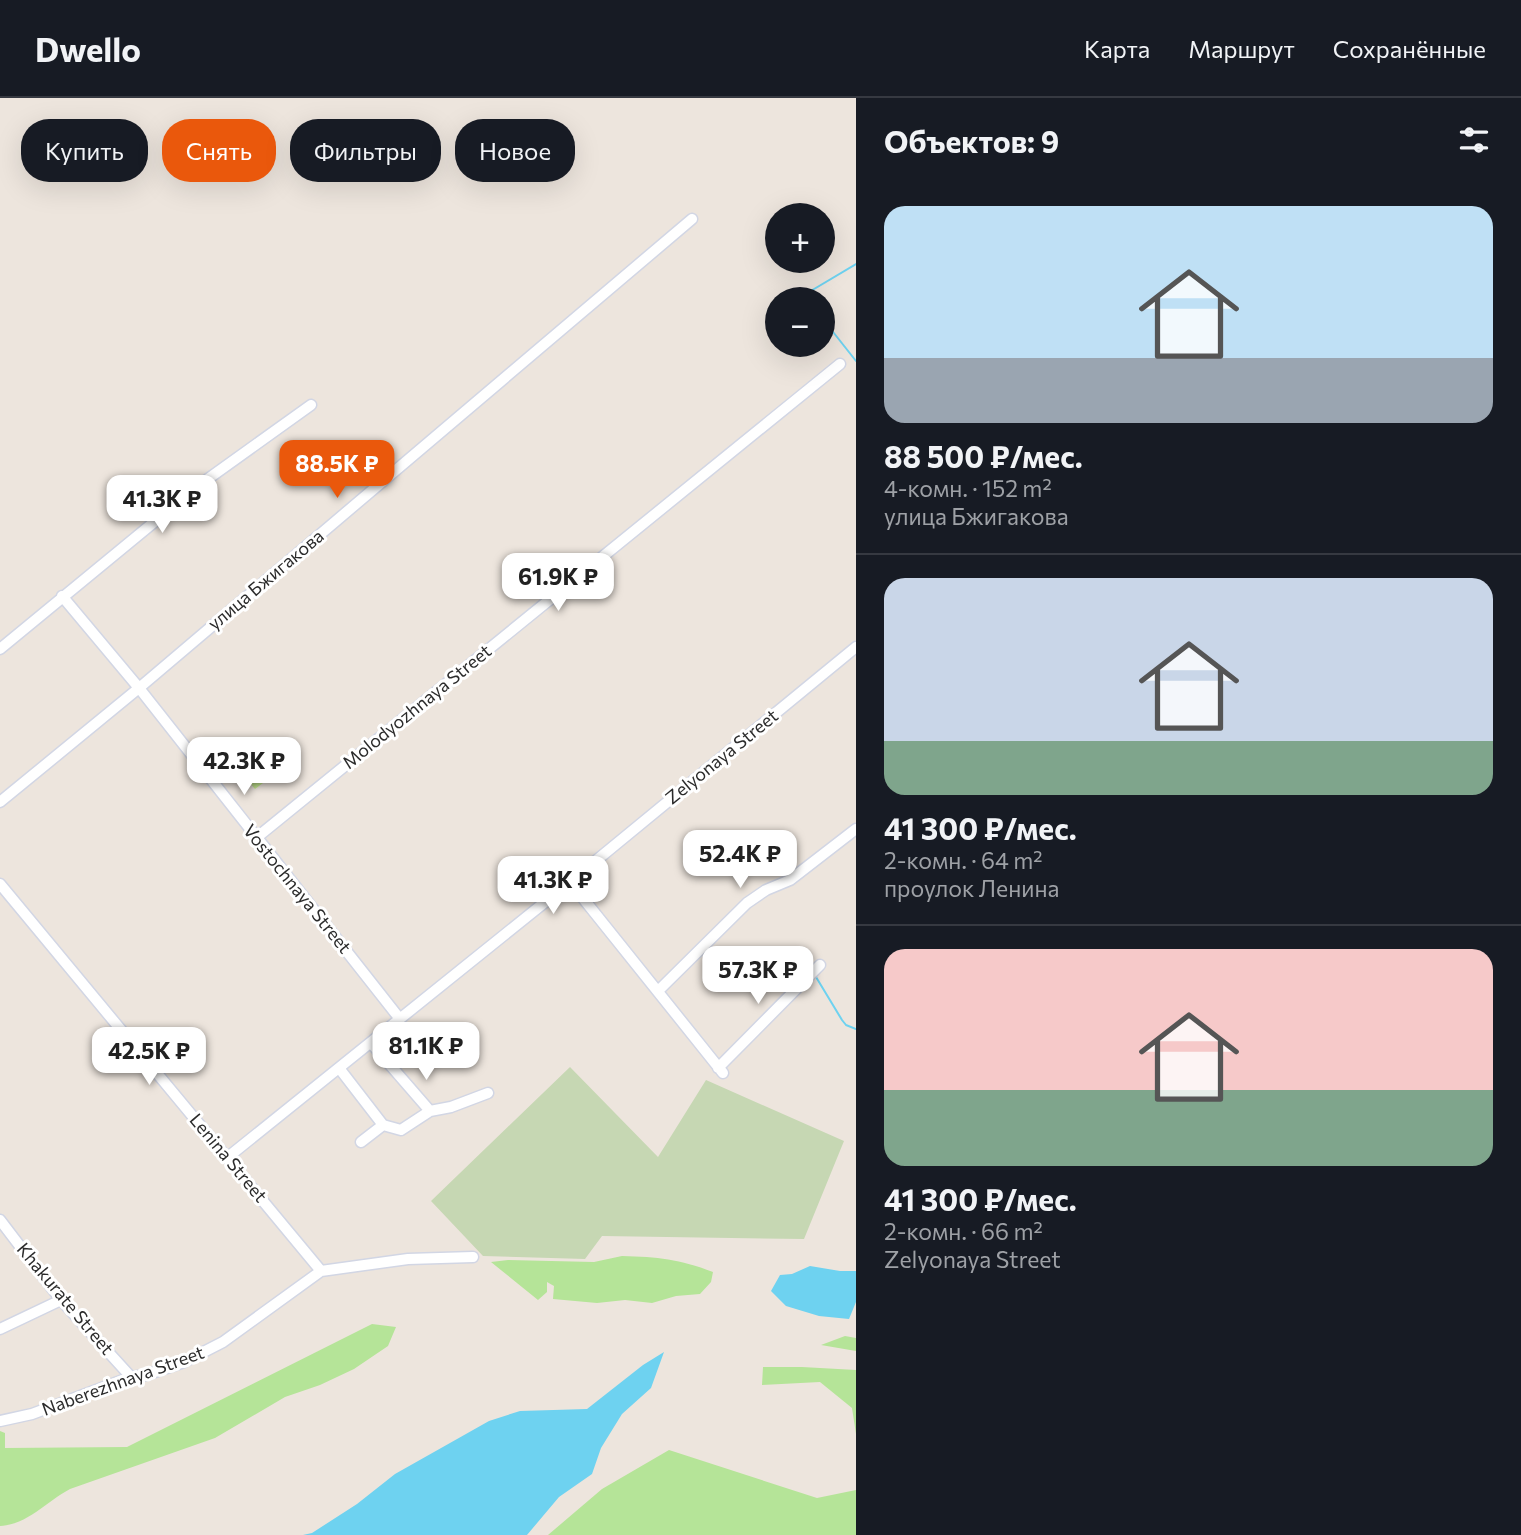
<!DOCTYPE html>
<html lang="ru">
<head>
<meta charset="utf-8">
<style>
  :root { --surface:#171b24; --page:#20242c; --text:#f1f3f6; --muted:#9ea1a6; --line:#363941; --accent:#ea580c }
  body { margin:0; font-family:Commissioner,sans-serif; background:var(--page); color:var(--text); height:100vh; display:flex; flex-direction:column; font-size:26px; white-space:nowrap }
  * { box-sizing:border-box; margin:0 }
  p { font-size:23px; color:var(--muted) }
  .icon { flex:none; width:38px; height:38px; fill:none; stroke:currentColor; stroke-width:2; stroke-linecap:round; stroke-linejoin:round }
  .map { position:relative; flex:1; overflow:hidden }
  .panel { display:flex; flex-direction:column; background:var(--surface); width:665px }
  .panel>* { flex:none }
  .guide { position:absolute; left:21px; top:21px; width:665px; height:63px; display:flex; gap:14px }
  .fabs { position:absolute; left:765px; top:105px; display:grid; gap:14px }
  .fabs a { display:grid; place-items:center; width:70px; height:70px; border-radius:50%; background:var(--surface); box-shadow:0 7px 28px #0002; font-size:35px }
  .price { position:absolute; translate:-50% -60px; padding:0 16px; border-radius:14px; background:#fff; color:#222; font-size:23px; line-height:46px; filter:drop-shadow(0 2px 4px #0008) }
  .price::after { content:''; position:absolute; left:50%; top:42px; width:21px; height:16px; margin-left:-10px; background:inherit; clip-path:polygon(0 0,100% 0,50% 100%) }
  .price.on { background:var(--accent); color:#fff }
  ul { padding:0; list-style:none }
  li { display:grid; align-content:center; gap:14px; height:371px; padding:0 28px }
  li+li { border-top:2px solid var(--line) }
  li span { display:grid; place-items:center; height:217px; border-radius:21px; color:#555 }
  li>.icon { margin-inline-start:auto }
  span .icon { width:126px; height:126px; fill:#fffc; stroke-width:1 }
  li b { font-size:30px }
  h2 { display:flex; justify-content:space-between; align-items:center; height:84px; padding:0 28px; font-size:30px }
  .pill { padding:0 24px; border-radius:28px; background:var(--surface); box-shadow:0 7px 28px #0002; font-size:24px; line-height:63px }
  .pill.on { background:var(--accent); color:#fff }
  header { display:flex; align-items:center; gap:42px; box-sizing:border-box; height:98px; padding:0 35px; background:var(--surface); border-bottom:2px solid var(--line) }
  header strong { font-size:33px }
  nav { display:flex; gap:38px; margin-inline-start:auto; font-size:24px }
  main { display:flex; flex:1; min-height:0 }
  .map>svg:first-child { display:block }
  .green { fill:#b5e498 }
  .cemetery { fill:#c6d7b3 }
  .pitch { fill:#c9ec94 }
  .water { fill:#6ed2f0 }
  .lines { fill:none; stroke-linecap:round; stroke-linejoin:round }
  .stream { stroke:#6ed2f0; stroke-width:2 }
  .minor-casing { stroke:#d2d6e4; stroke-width:13 }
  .minor { stroke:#fff; stroke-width:10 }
  .labels { text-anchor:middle; stroke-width:6; stroke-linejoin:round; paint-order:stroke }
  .street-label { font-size:18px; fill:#2b2b2b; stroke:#fff }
</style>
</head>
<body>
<header>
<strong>Dwello</strong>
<nav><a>Карта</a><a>Маршрут</a><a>Сохранённые</a></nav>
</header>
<main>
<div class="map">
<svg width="856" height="1437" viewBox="0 0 856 1437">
  <rect width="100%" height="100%" fill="#ede5dd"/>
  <!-- green -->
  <path class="green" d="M622,1158C658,1159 679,1161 713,1174L711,1184L700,1196L676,1198L652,1205L625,1202L597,1205L553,1201L554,1188L547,1184V1194L538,1202L491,1164L508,1162L594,1164Z
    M372,1226L396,1229L388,1248L354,1271L320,1287L285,1299L215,1340L70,1391C47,1403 27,1427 0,1428V1333L5,1335V1350L127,1349Z
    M845,1238L856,1240V1253L821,1247Z
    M763,1269H802L856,1272V1336L852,1310L820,1284L762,1287Z
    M669,1352L817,1400L856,1392V1437H548L602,1391Z"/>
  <!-- cemetery -->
  <path class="cemetery" d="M570,969L658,1059L706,982L844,1043L804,1141L602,1138L585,1161L483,1158L431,1103Z"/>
  <!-- pitch -->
  <path class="pitch" d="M247,658L267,682L255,691L235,667Z"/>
  <!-- water -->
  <path class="water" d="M810,1168L840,1173H856V1204L849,1221L819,1218L786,1208L771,1193L780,1177L792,1176Z
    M664,1254L651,1290L622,1316L601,1350L592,1376L559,1399L527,1437H303L312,1435L357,1406L395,1376L489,1323L520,1313L587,1311L643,1267Z"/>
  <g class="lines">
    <!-- stream -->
    <path class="stream" d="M808,201L804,197L856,166
      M822,220L856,263
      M816,879L842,922L846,927L856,931"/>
    <!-- minor casing -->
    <g class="minor-casing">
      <path id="minor" d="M62,498L139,590L400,921
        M0,551L198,388L311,307
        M0,704L139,590L692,121
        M256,740L840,266
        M570,784L723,975
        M0,786L321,1173
        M658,893L747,805L766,792L790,782L856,731
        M371,945L430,1013L451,1009L488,995
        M339,970L383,1027L361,1044
        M718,970L820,867
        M383,1027L401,1032L430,1013
        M228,1059L570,784L856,549
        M0,1122L61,1202L131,1279
        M0,1231L61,1202
        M0,1323L32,1316L131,1279L146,1277L184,1264L223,1244L321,1173L408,1161L473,1159"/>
    </g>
    <!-- minor -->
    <use href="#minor" class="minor"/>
  </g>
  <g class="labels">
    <!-- street labels -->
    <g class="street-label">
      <text transform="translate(266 482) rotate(-40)" y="6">улица Бжигакова</text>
      <text transform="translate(417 609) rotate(-39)" y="6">Molodyozhnaya Street</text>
      <text transform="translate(722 659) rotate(-39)" y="6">Zelyonaya Street</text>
      <text transform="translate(297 791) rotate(51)" y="6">Vostochnaya Street</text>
      <text transform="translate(228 1060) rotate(50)" y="6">Lenina Street</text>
      <text transform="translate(65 1201) rotate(50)" y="6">Khakurate Street</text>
      <text transform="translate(123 1283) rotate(-20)" y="6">Naberezhnaya Street</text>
    </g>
  </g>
</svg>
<div class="fabs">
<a>+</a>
<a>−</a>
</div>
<b class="price on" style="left:337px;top:402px">88.5K ₽</b>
<b class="price" style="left:162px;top:437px">41.3K ₽</b>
<b class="price" style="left:558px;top:515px">61.9K ₽</b>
<b class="price" style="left:244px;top:699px">42.3K ₽</b>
<b class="price" style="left:740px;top:792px">52.4K ₽</b>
<b class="price" style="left:553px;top:818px">41.3K ₽</b>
<b class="price" style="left:758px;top:908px">57.3K ₽</b>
<b class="price" style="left:426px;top:984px">81.1K ₽</b>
<b class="price" style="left:149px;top:989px">42.5K ₽</b>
<div class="guide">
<a class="pill">Купить</a>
<a class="pill on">Снять</a>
<a class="pill">Фильтры</a>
<a class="pill">Новое</a>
</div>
</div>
<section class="panel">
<h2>Объектов: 9<svg class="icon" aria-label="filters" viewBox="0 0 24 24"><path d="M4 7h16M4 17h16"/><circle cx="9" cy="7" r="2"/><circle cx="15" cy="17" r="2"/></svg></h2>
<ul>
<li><span style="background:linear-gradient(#bfe0f5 70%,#9aa5b1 0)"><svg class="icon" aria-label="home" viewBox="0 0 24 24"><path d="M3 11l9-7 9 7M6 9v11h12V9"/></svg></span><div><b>88 500 ₽/мес.</b><p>4-комн. · 152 m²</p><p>улица Бжигакова</p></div></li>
<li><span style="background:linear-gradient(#c9d6e8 75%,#7fa58c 0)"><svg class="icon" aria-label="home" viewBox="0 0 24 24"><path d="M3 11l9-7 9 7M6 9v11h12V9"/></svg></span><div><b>41 300 ₽/мес.</b><p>2-комн. · 64 m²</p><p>проулок Ленина</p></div></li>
<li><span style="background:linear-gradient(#f6c9c9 65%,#7fa58c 0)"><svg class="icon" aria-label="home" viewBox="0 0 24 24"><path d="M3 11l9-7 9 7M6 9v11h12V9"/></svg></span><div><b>41 300 ₽/мес.</b><p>2-комн. · 66 m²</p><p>Zelyonaya Street</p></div></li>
</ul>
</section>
</main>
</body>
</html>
